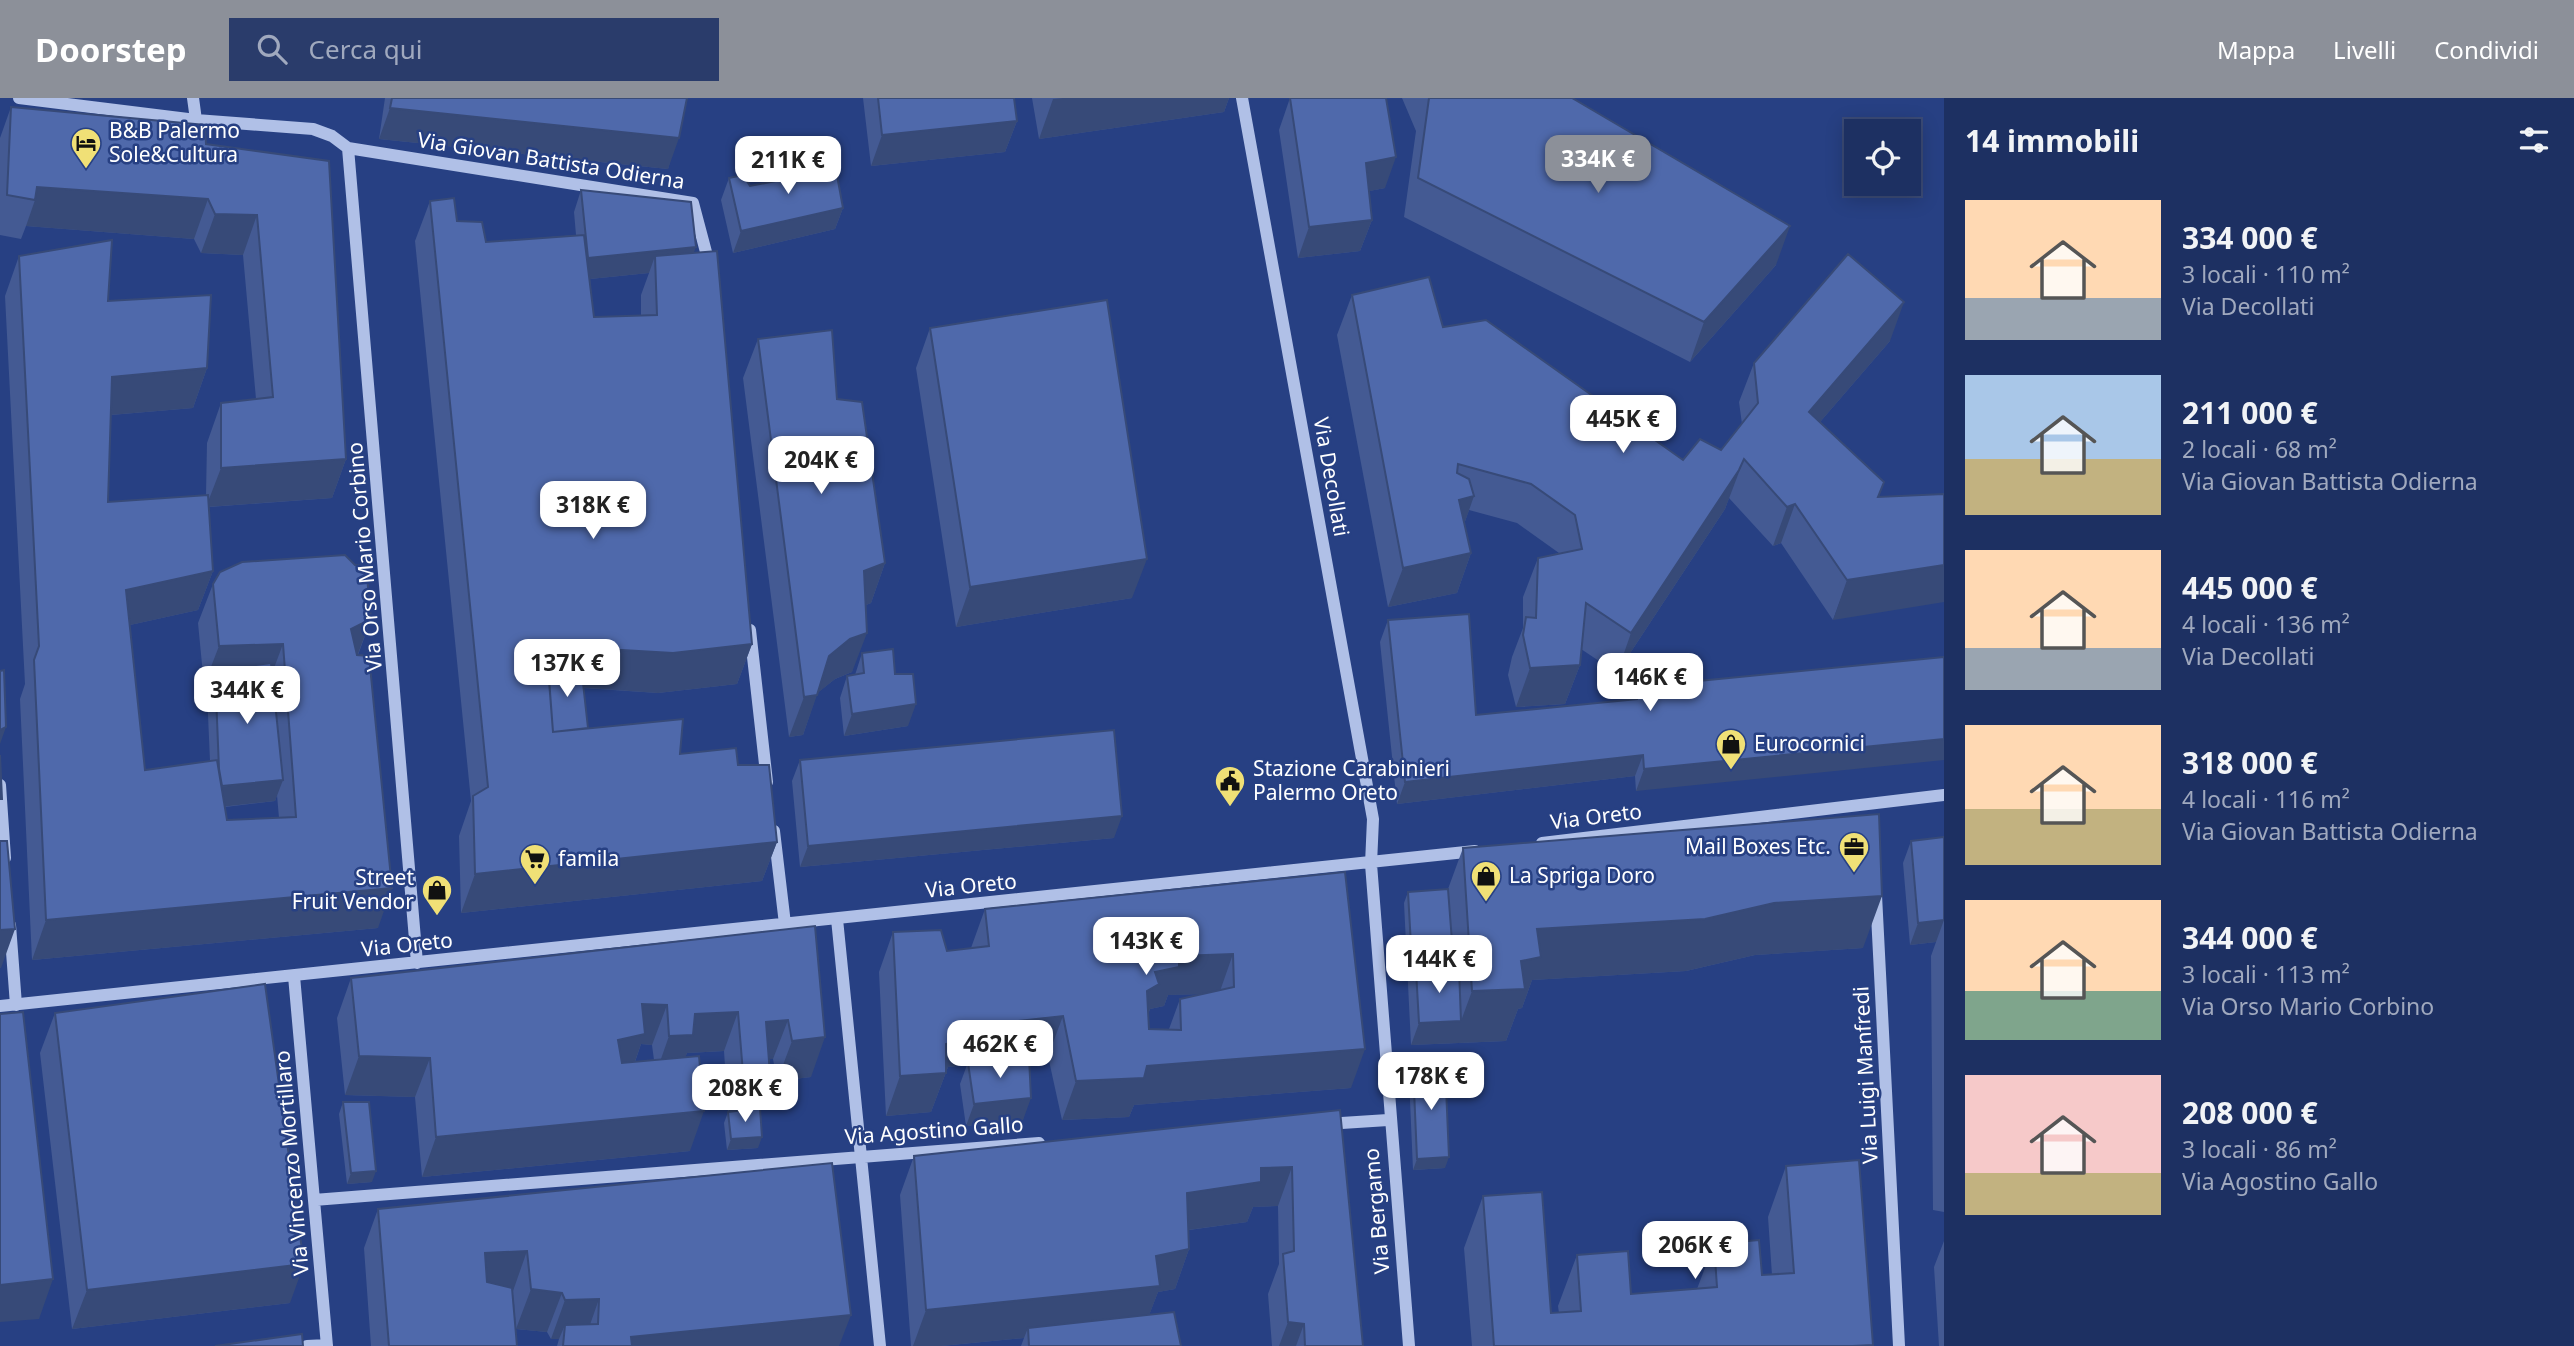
<!DOCTYPE html>
<html lang="it">
<head>
<meta charset="utf-8">
<style>
  :root { --surface:#1d3062; --page:#2a3c6b; --text:#f1f3f6; --muted:#a0a9be; --line:#3b4b77; --accent:#8c9099 }
  body { margin:0; font-family:"Noto Sans",sans-serif; background:var(--page); color:var(--text); height:100vh; display:flex; flex-direction:column; font-size:26px; white-space:nowrap }
  * { box-sizing:border-box; margin:0 }
  p { font-size:23px; color:var(--muted) }
  .icon { flex:none; width:38px; height:38px; fill:none; stroke:currentColor; stroke-width:2; stroke-linecap:round; stroke-linejoin:round }
  .map { position:relative; flex:1; overflow:hidden }
  .details { display:flex; flex-direction:column; background:var(--surface); width:630px }
  .details>* { flex:none }
  .controls { position:absolute; left:1844px; top:21px; display:grid; gap:14px }
  .controls a { display:grid; place-items:center; width:77px; height:77px; border-radius:0px; background:var(--surface); box-shadow:0 4px 18px #0003,0 0 0 2px var(--line); font-size:35px }
  .price { position:absolute; translate:-50% -60px; padding:0 16px; border-radius:14px; background:#fff; color:#222; font-size:23px; line-height:46px; filter:drop-shadow(0 2px 4px #0008) }
  .price::after { content:''; position:absolute; left:50%; top:42px; width:21px; height:16px; margin-left:-10px; background:inherit; clip-path:polygon(0 0,100% 0,50% 100%) }
  .price.on { background:var(--accent); color:#fff }
  ul { padding:0; list-style:none }
  li { display:flex; align-items:center; gap:21px; height:175px; padding:0 21px }
  li span { display:grid; place-items:center; flex:none; width:196px; height:140px; border-radius:0px; color:#555 }
  li>.icon { margin-inline-start:auto }
  span .icon { width:84px; height:84px; fill:#fffc; stroke-width:1 }
  li b { font-size:30px }
  h2 { display:flex; justify-content:space-between; align-items:center; height:84px; padding:0 21px; font-size:30px }
  header { display:flex; align-items:center; gap:42px; box-sizing:border-box; height:98px; padding:0 35px; background:var(--accent); color:#fff }
  header strong { font-size:33px }
  nav { display:flex; gap:38px; margin-inline-start:auto; font-size:24px }
  .search { width:490px; height:63px; background:var(--page); display:flex; align-items:center; gap:18px; box-sizing:border-box; padding:0 24px; border-radius:0px; color:var(--muted); font-size:26px }
  main { display:flex; flex:1; min-height:0 }
  .map>svg:first-child { display:block }
  .lines { fill:none; stroke-linecap:round; stroke-linejoin:round }
  .minor { stroke:#b0c0e7; stroke-width:12 }
  .wall { fill:#445a93; fill-rule:evenodd }
  .shaded-wall { fill:#374a78 }
  .building { fill:#4f69ab; stroke:#374a78; stroke-width:2; fill-rule:evenodd }
  .labels { text-anchor:middle; stroke-width:5; stroke-linejoin:round; paint-order:stroke }
  .poi-label { font-size:21px; fill:#fff; stroke:#274083; text-anchor:start }
  .street-label { font-size:21px; fill:#fff; stroke:#274083 }
</style>
</head>
<body>
<header>
<strong>Doorstep</strong>
<div class="search"><svg class="icon" aria-label="search" viewBox="0 0 24 24"><circle cx="10" cy="10" r="6"/><path d="M15 15l6 6"/></svg>Cerca qui</div>
<nav><a>Mappa</a><a>Livelli</a><a>Condividi</a></nav>
</header>
<main>
<div class="map">
<svg width="1944" height="1248" viewBox="0 0 1944 1248">
  <rect width="100%" height="100%" fill="#274083"/>
  <g class="lines">
    <!-- minor -->
    <path class="minor" d="M19,0L196,22L313,31L332,38L348,50L693,105L710,169
      M193,0L196,22
      M1242,0L1373,721L1371,766L1409,1248
      M348,50L417,865
      M750,532L767,684
      M0,687L5,760
      M774,733L785,826
      M1542,745L1944,697
      M1876,797L1899,1248
      M837,821L880,1248
      M10,827L16,907
      M294,878L327,1248
      M0,908L1475,753
      M1326,1026L1388,1022
      M314,1102L1039,1045
      M307,1248L327,1247"/>
  </g>
  <!-- wall -->
  <path class="wall" d="M385,0H687L668,71L379,41Z
    M863,0H1014L1017,23L1005,54L871,68Z
    M1032,0H1229L1224,14L1039,41Z
    M1290,0L1385,90L1369,93L1372,122L1360,153L1298,160L1279,32Z
    M1402,0H1572L1776,167L1690,264L1404,119L1416,33Z
    M11,9L206,46L329,63L346,361L332,400L209,409L213,473L198,512L130,527L145,672L210,663L207,594L210,587H204L198,525L213,486L371,521L358,557L378,830L32,862L20,601L25,586L5,198L19,158L108,203L207,270L193,310L111,317L108,404L206,397L207,345L221,305L256,301L243,157L201,155L194,141L26,128L21,141L0,137V40ZM277,697L279,720L227,722L225,709L275,703Z
    M806,60L843,110L835,131L733,155L721,102L729,80L750,88L799,79Z
    M581,92L694,154L752,546L737,586L658,595L583,590L588,630L680,656L738,667L777,744L762,783L461,815L459,738L471,703L415,143L430,103L486,144L576,137L574,114ZM649,175L641,197V217L594,219L590,181Z
    M1352,197L1443,229L1683,362L1721,352L1742,326L1739,304L1754,265L1890,243L1820,324L1884,384L1833,522L1781,445L1773,448L1729,400L1725,411L1617,575L1581,551L1580,567L1565,606L1516,609L1508,577L1512,559L1523,530V499L1538,460L1559,455L1517,425L1469,412L1464,426L1471,455L1457,495L1388,509L1337,237Z
    M930,230L1132,500L956,529L916,270Z
    M758,241L837,301L885,465L871,505L866,507L852,574L835,581L817,595L803,637L789,639L743,280Z
    M1388,522L1476,617L1632,602L1637,589L1944,559L1636,693L1635,678L1397,706L1380,544Z
    M862,555L895,576L908,628L844,638L840,600L847,578L855,577Z
    M800,662L1114,740L800,769L792,683Z
    M1944,739V1114L1933,1112L1931,858L1936,844L1910,847L1903,765L1911,743Z
    M1463,750L1863,850L1755,857L1686,873L1532,882L1522,910L1518,911L1506,943L1411,947L1404,805L1408,794L1448,791Z
    M1345,774L1351,990L1134,1007L1129,1019L1062,1022L1048,958L1029,960L1023,1022L966,1028L960,986L967,967L948,969L931,1014L886,1018L879,874L893,834L947,853L971,850L985,811ZM1200,896L1180,901L1169,931H1149L1148,917L1150,911L1164,908L1168,897Z
    M815,828L811,979L777,983L773,961H769L770,976L758,1010V1050L727,1052L724,1025L728,1014L724,953L687,955L685,959L690,1053L422,1079L415,999L345,997L337,920L351,880ZM641,946L652,947L654,962L635,964Z
    M55,915L290,1205L72,1231L40,955Z
    M1413,968L1445,1070L1413,1072L1409,979Z
    M343,1004L372,1084L347,1086L339,1016Z
    M1340,1012L1363,1248H1272L1268,1196L1279,1166L1278,1108L1253,1109L1247,1124L1189,1132V1151L1175,1191L1158,1194L1149,1217L1181,1248H1021L1024,1240L941,1248H911L900,1097L914,1058Z
    M832,1065L839,1248H557L559,1241H551L547,1234L516,1231L513,1193L517,1248H371L364,1150L378,1111Z
    M1786,1068L1873,1247L1872,1248H1472L1464,1150L1483,1098L1551,1215H1559L1558,1208L1577,1157L1631,1196L1697,1191L1714,1146L1762,1177H1772L1768,1119Z
    M1944,1143V1248H1939L1934,1169Z"/>
  <!-- shaded-wall -->
  <path class="shaded-wall" d="M1063,0H1229L1224,14L1039,41L1053,1Z
    M390,10L679,40L668,71L379,41Z
    M1017,23L1005,54L871,68L882,37Z
    M1396,59L1385,90L1355,96L1366,65Z
    M37,89L208,101L194,141L26,128L35,102Z
    M843,110L835,131L733,155L741,133Z
    M215,116L257,117L243,157L201,155Z
    M1372,122L1360,153L1298,160L1309,129Z
    M1790,128L1776,167L1690,264L1704,224Z
    M696,149L688,171L655,158L649,175L580,182L588,160Z
    M1904,204L1890,243L1795,353L1809,314Z
    M207,270L193,310L98,318L112,279Z
    M346,361L332,400L206,409L221,370Z
    M1744,361L1725,411L1617,575L1631,535Z
    M1474,398L1460,438L1459,402Z
    M1795,406L1781,445L1773,448L1787,409Z
    M1471,455L1457,495L1388,509L1403,470Z
    M1147,461L1132,500L956,529L970,489Z
    M885,465L871,505L850,513L864,473Z
    M1944,467V504L1833,522L1847,482Z
    M213,473L198,512L112,531L126,492Z
    M371,521L356,561L351,531Z
    M867,535L852,574L835,581L814,598L817,597L803,637L789,639L804,599L829,558L850,541Z
    M283,546L268,586L215,572L210,587H204L219,548Z
    M752,546L737,586L658,595L573,589L544,591L547,553L587,550Z
    M1580,567L1565,606L1516,609L1530,570Z
    M916,606L908,628L844,638L852,616Z
    M6,629L0,646V632Z
    M1944,641V662L1636,693L1644,671Z
    M1643,657L1635,678L1397,706L1405,684Z
    M283,682L275,703L211,710L219,689Z
    M1122,718L1114,740L800,769L808,748Z
    M777,744L762,783L461,815L475,776Z
    M392,790L378,830L32,862L46,822Z
    M1882,798L1863,850L1755,857L1686,873L1532,882L1522,910L1518,911L1506,943L1411,947L1419,925L1461,923L1472,893L1521,863L1537,831L1774,805Z
    M1944,822L1936,844L1910,847L1918,825Z
    M15,831L1,870H0V832Z
    M1233,856L1219,896L1168,897L1164,908L1150,911L1145,926L1147,893L1155,874L1179,858Z
    M642,906L667,907L652,947L641,946L631,975L604,981L618,942Z
    M738,914L724,953L687,955L679,977L655,978L669,938L695,916Z
    M1063,918L1048,958L968,967V965L967,967L948,969L931,1014L886,1018L900,978L946,946L957,930Z
    M788,922L773,961L751,963L766,924Z
    M825,939L811,979L777,983L792,943Z
    M1365,951L1351,990L1134,1007L1129,1019L1062,1022L1076,983L1147,968Z
    M359,958L430,960L415,999L345,997Z
    M743,975L770,976L756,1015L728,1014Z
    M1031,1000L1023,1022L966,1028L974,1006Z
    M704,1013L690,1053L422,1079L436,1039Z
    M762,1039L758,1050L727,1052L731,1041Z
    M1449,1059L1445,1070L1413,1072L1417,1061Z
    M1292,1069L1278,1108L1253,1109L1247,1124L1173,1134L1187,1095L1261,1070Z
    M376,1073L372,1084L347,1086L351,1075Z
    M1189,1151L1175,1191L1158,1194L1145,1228L1028,1230L1024,1240L941,1248H913L926,1212L1156,1158Z
    M527,1153L513,1193L471,1195L485,1155Z
    M304,1166L290,1205L72,1231L87,1192Z
    M53,1181L39,1221L0,1224V1187Z
    M531,1191L562,1195L547,1234L516,1231Z
    M599,1201L585,1241L565,1227L559,1241H551L565,1202Z
    M851,1217L839,1248H628L631,1239Z
    M1288,1224L1304,1226L1296,1248H1279Z"/>
  <!-- building -->
  <path class="building" d="M392,0H687L679,40L390,10Z
    M878,0H1014L1017,23L882,37Z
    M1290,0H1386L1396,59L1366,65L1372,122L1309,129Z
    M1429,0H1572L1790,128L1704,224L1418,80Z
    M11,9L205,27L206,46L329,63L346,361L221,370V305L273,299L257,117L215,116L208,101L37,89L35,102L7,97Z
    M806,60L834,61L843,110L741,133L729,80L743,77L750,88L807,77Z
    M581,92L691,104L696,149L588,160Z
    M454,100L457,123L482,124L486,144L584,137L594,219L657,217L655,158L717,153L752,546L673,555L587,550L547,553L553,634L683,621L680,656L736,650L738,667H769L777,744L475,776L473,698L488,689L430,103Z
    M112,142L108,203L211,197L207,270L112,279L108,404L208,397L213,473L126,492L145,672L217,662L227,722L296,719L283,546L219,548L213,486L220,474L242,464L345,457L355,467L366,468L371,521L351,531L357,557L369,558L392,790L46,822L34,562L39,548L19,158Z
    M1848,156L1904,204L1809,314L1884,384L1878,399L1944,396V467L1847,482L1795,406L1787,409L1744,361L1739,372L1631,535L1586,505L1580,567L1530,570L1523,537L1526,519L1536,520L1538,460L1582,451L1575,417L1531,386L1458,366L1457,375L1469,381L1474,398L1459,402L1471,455L1403,470L1352,197L1429,179L1443,229L1486,222L1683,362L1700,341L1721,352L1758,305L1754,265Z
    M1107,202L1147,461L970,489L930,230Z
    M832,232L837,301L862,304L885,465L864,473L867,535L850,541L829,558L817,597L804,599L758,241Z
    M1469,516L1476,617L1637,601V589L1944,559V641L1644,671L1643,657L1405,684L1388,522Z
    M893,551L895,576H913L916,606L852,616L847,578L864,575L862,555Z
    M271,565L283,682L222,688L219,671L215,572Z
    M581,567L588,630L553,634L548,570Z
    M4,572L6,629L0,632V573Z
    M1114,632L1122,718L808,748L800,662Z
    M0,657L2,701H0Z
    M1879,716L1882,798L1774,805L1705,821L1537,831L1541,859L1521,863L1525,891L1472,893L1463,750Z
    M1944,739V822L1918,825L1911,743Z
    M0,743H7L15,831L0,832Z
    M1345,774L1365,951L1147,968L1144,980L1076,983L1063,918L957,930L958,943L946,946V975L900,978L893,834L941,832L947,853L989,848L985,811ZM1233,856L1234,889L1180,901L1181,932L1149,931L1147,893L1159,886L1155,874L1179,869V858Z
    M1448,791L1454,870L1416,872L1413,883L1408,794Z
    M815,828L825,939L792,943L788,922L766,924L770,976L743,975L738,914L695,916L693,937L669,938L667,907L642,906L645,936L618,942L622,965L699,958L704,1013L436,1039L430,960L359,958L351,880Z
    M1459,870L1461,923L1419,925L1416,872Z
    M265,886L304,1166L87,1192L55,915Z
    M23,914L53,1181L0,1187V916Z
    M1029,959L1031,1000L974,1006L968,965Z
    M1445,966L1449,1059L1417,1061L1413,968Z
    M343,1004H369L376,1073L351,1075Z
    M760,1010L762,1039L731,1041L728,1014Z
    M1340,1012L1363,1248H1305L1304,1226L1288,1224L1283,1156L1294,1153L1292,1069L1261,1070V1084L1187,1095L1189,1151L1156,1158L1160,1188L926,1212L914,1058Z
    M1859,1062L1873,1247L1853,1248H1494L1483,1098L1542,1094L1551,1215L1581,1213L1577,1157L1628,1153L1631,1196L1717,1189L1714,1146L1759,1142L1762,1177L1794,1175L1786,1068Z
    M832,1065L851,1217L631,1239L632,1248H563L565,1227L598,1226L599,1201L565,1202L562,1195L531,1191L527,1153L485,1155L487,1184L512,1190L517,1248H389L378,1111Z
    M1174,1214L1181,1248H1029L1028,1230Z
    M302,1236L303,1248H215Z"/>
  <!-- icons -->
  <defs>
    <g id="hotel-pin" transform="scale(1.575)"><path d="M0 17L-7.5 6A9.5 9.5 0 1 1 7.5 6Z" fill="#f0e076" stroke="#274083"/><path d="M-6-4.5h1.5V1H6V5H4.5V3h-9V5H-6ZM-4 0a1.8 1.8 0 1 1 3.6 0ZM.5 0V-2.5h3Q6-2.5 6 0Z" fill="#111"/></g>
    <g id="shop-pin" transform="scale(1.575)"><path d="M0 17L-7.5 6A9.5 9.5 0 1 1 7.5 6Z" fill="#f0e076" stroke="#274083"/><path d="M-5-2.5h2.3a2.7 3.5 0 0 1 5.4 0H5L5.5 6h-11ZM-1.5-2.5h3a1.5 2.3 0 0 0-3 0Z" fill="#111"/></g>
    <g id="civic-pin" transform="scale(1.575)"><path d="M0 17L-7.5 6A9.5 9.5 0 1 1 7.5 6Z" fill="#f0e076" stroke="#274083"/><path d="M-.6-6.5H3V-4.5H.6V-3L4-1V1h2V6H-6V1h2V-1L-.6-3ZM-1.2 2.5V6h2.4V2.5Z" fill="#111"/></g>
    <g id="office-pin" transform="scale(1.575)"><path d="M0 17L-7.5 6A9.5 9.5 0 1 1 7.5 6Z" fill="#f0e076" stroke="#274083"/><path d="M-6-3h4V-5.5h4V-3h4V5H-6ZM-1-4.5V-3h2v-1.5ZM-6 0V1H6V0Z" fill="#111"/></g>
    <g id="supermarket-pin" transform="scale(1.575)"><path d="M0 17L-7.5 6A9.5 9.5 0 1 1 7.5 6Z" fill="#f0e076" stroke="#274083"/><path d="M-6-5.5h2.5l.6 2H6L4.5 2H-2.5L-4.4-4H-6ZM-1.5 3.2a1.3 1.3 0 1 0 .1 0ZM3 3.2a1.3 1.3 0 1 0 .1 0Z" fill="#111"/></g>
  </defs>
  <g fill-rule="evenodd">
    <use href="#hotel-pin" x="86" y="45"/>
    <use href="#shop-pin" x="1731" y="646"/>
    <use href="#civic-pin" x="1230" y="683"/>
    <use href="#office-pin" x="1854" y="749"/>
    <use href="#supermarket-pin" x="535" y="761"/>
    <use href="#shop-pin" x="1486" y="778"/>
    <use href="#shop-pin" x="437" y="792"/>
  </g>
  <g class="labels">
    <!-- poi labels -->
    <g class="poi-label">
      <text x="109" y="40">B&amp;B Palermo<tspan x="109" dy="24">Sole&amp;Cultura</tspan></text>
      <text x="1754" y="653">Eurocornici</text>
      <text x="1253" y="678">Stazione Carabinieri<tspan x="1253" dy="24">Palermo Oreto</tspan></text>
      <text x="1831" y="756" text-anchor="end">Mail Boxes Etc.</text>
      <text x="558" y="768">famila</text>
      <text x="1509" y="785">La Spriga Doro</text>
      <text x="414" y="787" text-anchor="end">Street<tspan x="414" dy="24">Fruit Vendor</tspan></text>
    </g>
    <!-- street labels -->
    <g class="street-label">
      <text transform="translate(551 63) rotate(9)" y="7">Via Giovan Battista Odierna</text>
      <text transform="translate(1331 379) rotate(80)" y="7">Via Decollati</text>
      <text transform="translate(365 459) rotate(-95)" y="7">Via Orso Mario Corbino</text>
      <text transform="translate(1596 719) rotate(-7)" y="7">Via Oreto</text>
      <text transform="translate(971 788) rotate(-6)" y="7">Via Oreto</text>
      <text transform="translate(407 847) rotate(-6)" y="7">Via Oreto</text>
      <text transform="translate(1866 977) rotate(-93)" y="7">Via Luigi Manfredi</text>
      <text transform="translate(934 1033) rotate(-4)" y="7">Via Agostino Gallo</text>
      <text transform="translate(292 1065) rotate(-95)" y="7">Via Vincenzo Mortillaro</text>
      <text transform="translate(1377 1113) rotate(-95)" y="7">Via Bergamo</text>
    </g>
  </g>
</svg>
<div class="controls">
<a><svg class="icon" aria-label="locate" viewBox="0 0 24 24"><circle cx="12" cy="12" r="6"/><path d="M12 2v4M12 18v4M2 12h4M18 12h4"/></svg></a>
</div>
<b class="price on" style="left:1598px;top:97px">334K €</b>
<b class="price" style="left:788px;top:98px">211K €</b>
<b class="price" style="left:1623px;top:357px">445K €</b>
<b class="price" style="left:821px;top:398px">204K €</b>
<b class="price" style="left:593px;top:443px">318K €</b>
<b class="price" style="left:567px;top:601px">137K €</b>
<b class="price" style="left:1650px;top:615px">146K €</b>
<b class="price" style="left:247px;top:628px">344K €</b>
<b class="price" style="left:1146px;top:879px">143K €</b>
<b class="price" style="left:1439px;top:897px">144K €</b>
<b class="price" style="left:1000px;top:982px">462K €</b>
<b class="price" style="left:1431px;top:1014px">178K €</b>
<b class="price" style="left:745px;top:1026px">208K €</b>
<b class="price" style="left:1695px;top:1183px">206K €</b>
</div>
<section class="details">
<h2>14 immobili<svg class="icon" aria-label="filters" viewBox="0 0 24 24"><path d="M4 7h16M4 17h16"/><circle cx="9" cy="7" r="2"/><circle cx="15" cy="17" r="2"/></svg></h2>
<ul>
<li><span style="background:linear-gradient(#ffd9b3 70%,#9aa5b1 0)"><svg class="icon" aria-label="home" viewBox="0 0 24 24"><path d="M3 11l9-7 9 7M6 9v11h12V9"/></svg></span><div><b>334 000 €</b><p>3 locali · 110 m²</p><p>Via Decollati</p></div></li>
<li><span style="background:linear-gradient(#a9c7e8 60%,#c2b280 0)"><svg class="icon" aria-label="home" viewBox="0 0 24 24"><path d="M3 11l9-7 9 7M6 9v11h12V9"/></svg></span><div><b>211 000 €</b><p>2 locali · 68 m²</p><p>Via Giovan Battista Odierna</p></div></li>
<li><span style="background:linear-gradient(#ffd9b3 70%,#9aa5b1 0)"><svg class="icon" aria-label="home" viewBox="0 0 24 24"><path d="M3 11l9-7 9 7M6 9v11h12V9"/></svg></span><div><b>445 000 €</b><p>4 locali · 136 m²</p><p>Via Decollati</p></div></li>
<li><span style="background:linear-gradient(#ffd9b3 60%,#c2b280 0)"><svg class="icon" aria-label="home" viewBox="0 0 24 24"><path d="M3 11l9-7 9 7M6 9v11h12V9"/></svg></span><div><b>318 000 €</b><p>4 locali · 116 m²</p><p>Via Giovan Battista Odierna</p></div></li>
<li><span style="background:linear-gradient(#ffd9b3 65%,#7fa58c 0)"><svg class="icon" aria-label="home" viewBox="0 0 24 24"><path d="M3 11l9-7 9 7M6 9v11h12V9"/></svg></span><div><b>344 000 €</b><p>3 locali · 113 m²</p><p>Via Orso Mario Corbino</p></div></li>
<li><span style="background:linear-gradient(#f6c9c9 70%,#c2b280 0)"><svg class="icon" aria-label="home" viewBox="0 0 24 24"><path d="M3 11l9-7 9 7M6 9v11h12V9"/></svg></span><div><b>208 000 €</b><p>3 locali · 86 m²</p><p>Via Agostino Gallo</p></div></li>
</ul>
</section>
</main>
</body>
</html>
